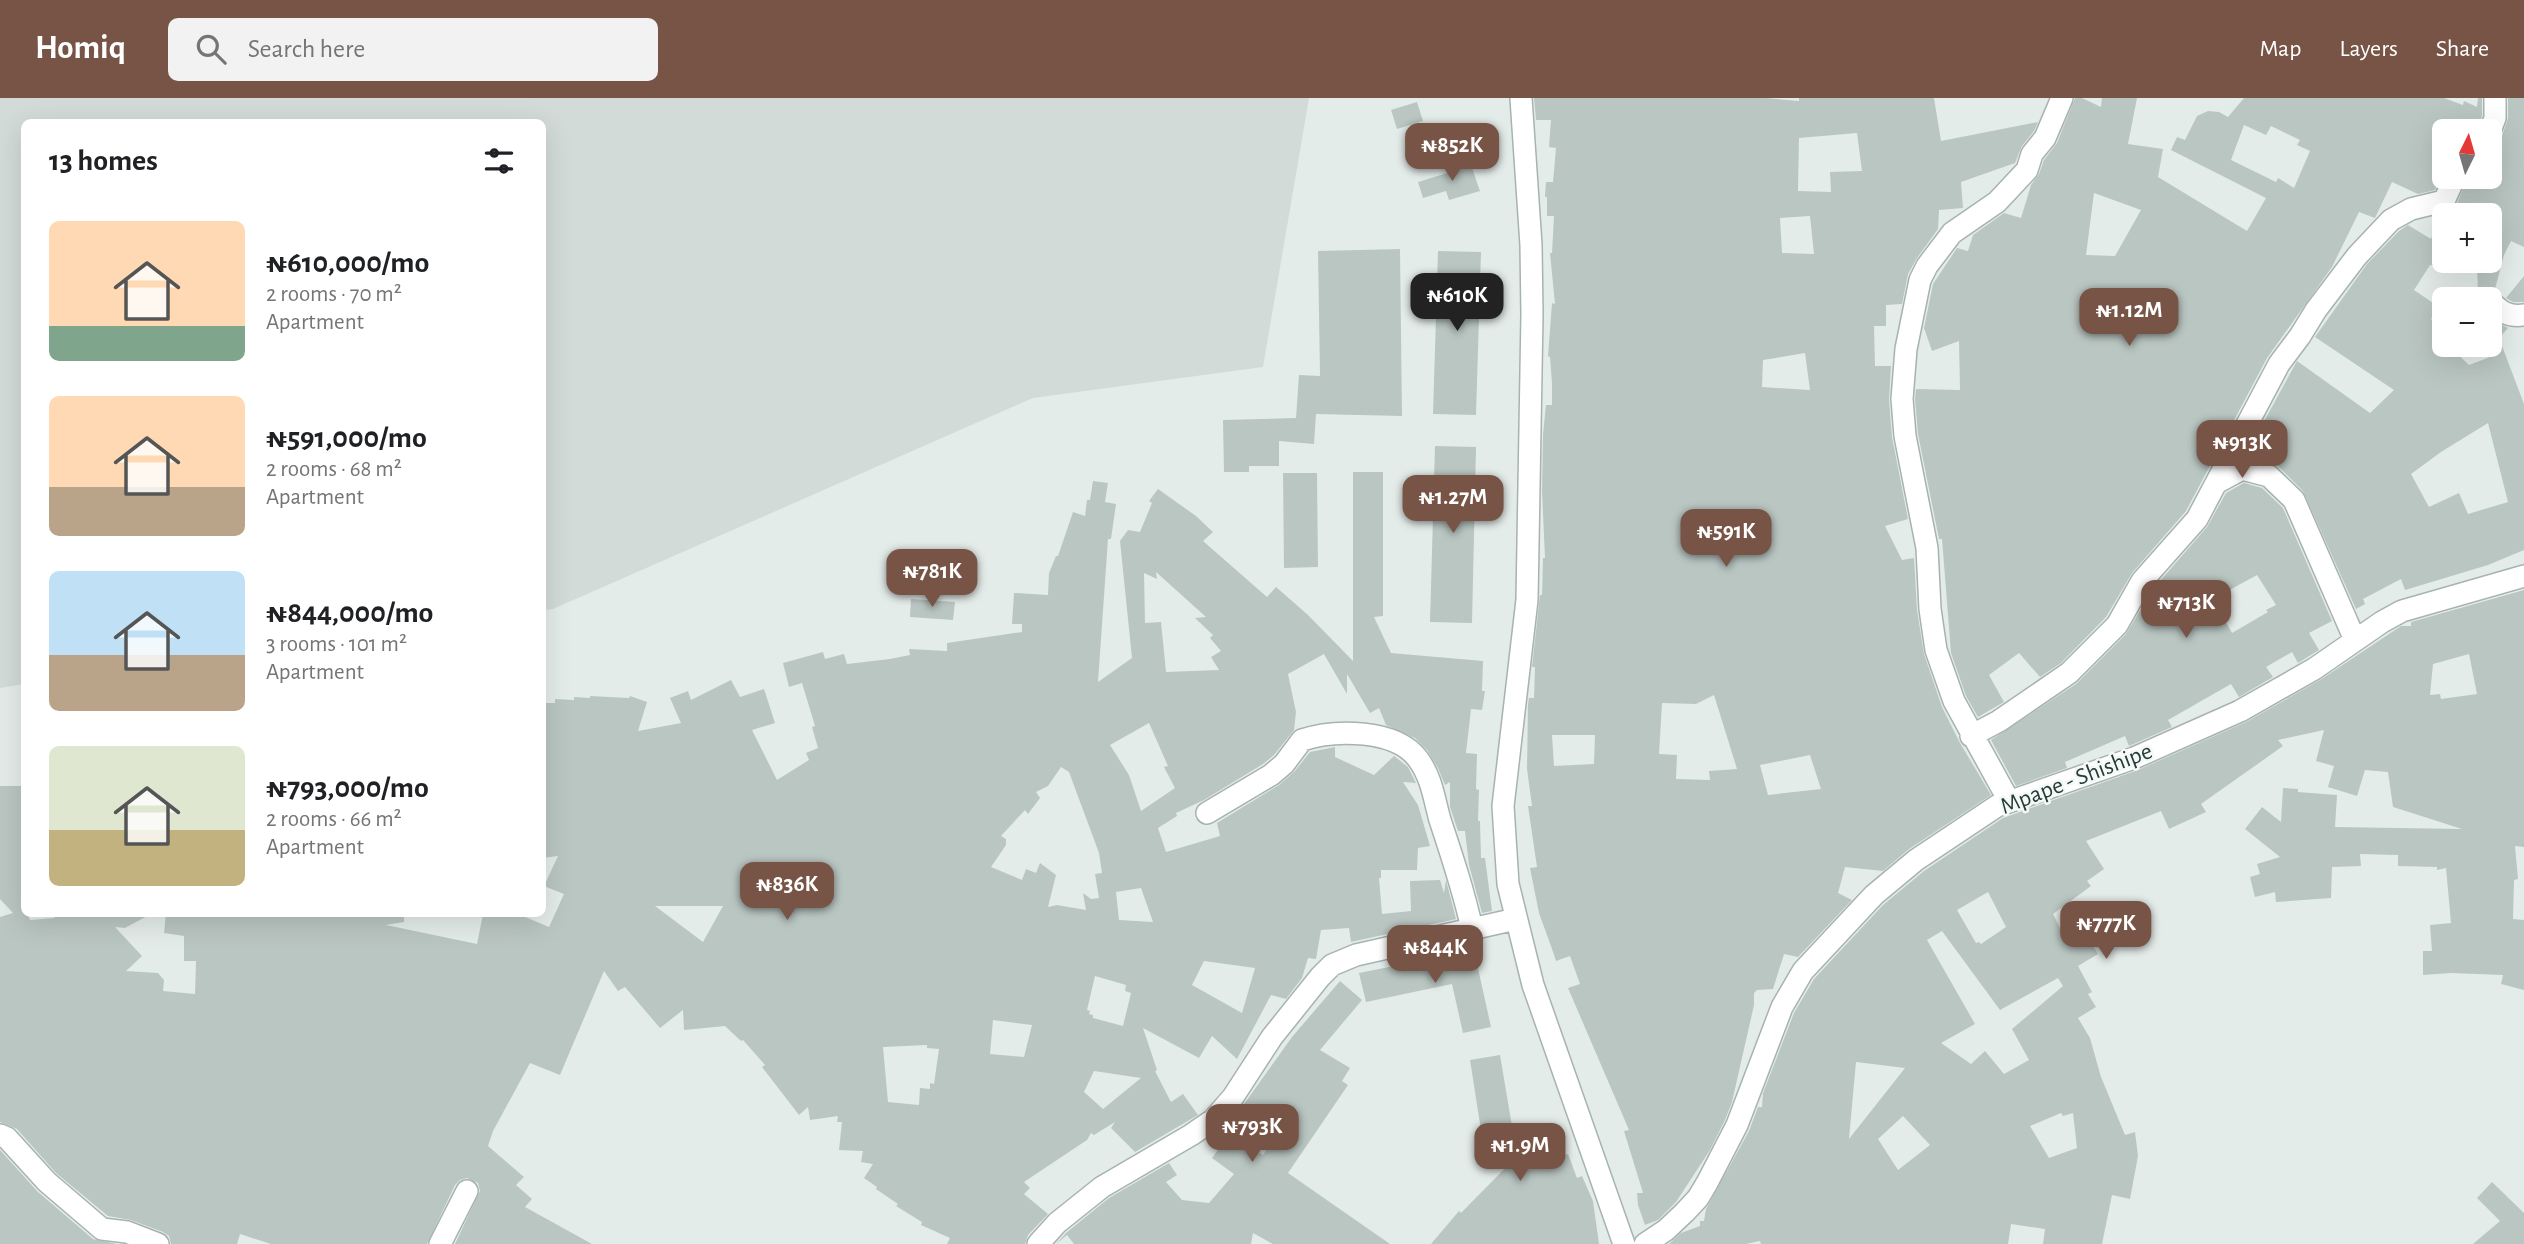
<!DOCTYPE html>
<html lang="en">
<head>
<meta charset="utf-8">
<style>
  :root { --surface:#fff; --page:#f2f2f2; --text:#202124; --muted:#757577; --accent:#775445 }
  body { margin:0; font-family:"Alegreya Sans",sans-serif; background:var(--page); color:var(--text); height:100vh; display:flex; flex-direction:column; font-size:26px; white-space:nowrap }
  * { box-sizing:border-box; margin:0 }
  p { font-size:23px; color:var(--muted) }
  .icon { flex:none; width:38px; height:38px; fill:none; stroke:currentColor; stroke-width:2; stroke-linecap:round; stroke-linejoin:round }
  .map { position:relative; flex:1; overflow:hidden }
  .details { position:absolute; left:21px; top:21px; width:525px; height:798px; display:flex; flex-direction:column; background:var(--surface); border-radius:10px; box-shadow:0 7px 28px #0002 }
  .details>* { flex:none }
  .needle { width:46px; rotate:5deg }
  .buttons { position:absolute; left:2432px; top:21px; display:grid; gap:14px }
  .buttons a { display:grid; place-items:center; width:70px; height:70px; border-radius:10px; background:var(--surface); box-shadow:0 7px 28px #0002; font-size:35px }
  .price { position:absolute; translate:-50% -60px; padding:0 16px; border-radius:14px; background:var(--accent); color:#fff; font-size:23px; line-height:46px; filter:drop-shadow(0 2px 4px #0008) }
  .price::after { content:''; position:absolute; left:50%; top:42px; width:21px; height:16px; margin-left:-10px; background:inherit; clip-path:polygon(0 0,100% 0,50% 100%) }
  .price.on { background:#222; color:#fff }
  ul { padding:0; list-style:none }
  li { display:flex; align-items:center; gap:21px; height:175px; padding:0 28px }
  li span { display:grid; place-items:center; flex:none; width:196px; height:140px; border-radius:10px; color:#555 }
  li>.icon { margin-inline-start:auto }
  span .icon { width:84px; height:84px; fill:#fffc; stroke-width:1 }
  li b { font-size:30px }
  h2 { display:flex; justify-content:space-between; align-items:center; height:84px; padding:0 28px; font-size:30px }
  header { display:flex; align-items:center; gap:42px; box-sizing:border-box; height:98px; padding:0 35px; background:var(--accent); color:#fff }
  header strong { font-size:33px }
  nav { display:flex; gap:38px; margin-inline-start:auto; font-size:24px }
  .search { width:490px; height:63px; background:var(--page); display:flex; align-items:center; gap:18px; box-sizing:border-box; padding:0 24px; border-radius:10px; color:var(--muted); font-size:26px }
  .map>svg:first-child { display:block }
  .built { fill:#d2dbd8 }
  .building { fill:#bac6c2; fill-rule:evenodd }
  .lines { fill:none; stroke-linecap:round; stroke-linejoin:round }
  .minor-casing { stroke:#a7b3b0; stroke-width:24 }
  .minor { stroke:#fff; stroke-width:21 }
  .labels { text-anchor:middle; stroke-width:5; stroke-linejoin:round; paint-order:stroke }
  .street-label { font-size:24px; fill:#263b37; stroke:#f4f9f7 }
</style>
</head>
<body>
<header>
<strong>Homiq</strong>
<div class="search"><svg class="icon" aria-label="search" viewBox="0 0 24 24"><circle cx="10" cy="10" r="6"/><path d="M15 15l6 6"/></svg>Search here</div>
<nav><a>Map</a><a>Layers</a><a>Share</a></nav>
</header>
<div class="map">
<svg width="2524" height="1146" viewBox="0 0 2524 1146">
  <rect width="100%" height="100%" fill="#e4ece9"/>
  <!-- built -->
  <path class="built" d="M0,0H1309L1263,269L1033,300L553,511L543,512L542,24H24V586L0,590Z"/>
  <!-- building -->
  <path class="building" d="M1534,0H1765L1799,3V0H1934L1941,43L2038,24L2034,33L2022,48L2015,65L1961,84L1963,110L1939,112L1938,131L1917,160L1908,176L1902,206L1886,207V228H1874L1875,268H1891L1889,302L1892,339L1908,421L1885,428L1902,462L1914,460L1917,512L1924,556L1942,609L1960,645L1991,697L1909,751L1883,773L1845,769L1838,795L1852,802L1798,859L1784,856L1773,891L1757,892L1754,895V907L1732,1004L1725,1022L1710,1052L1676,1104L1658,1122L1645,1127L1638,1107L1637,1095H1643L1624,1033L1629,1032L1568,890L1580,886L1570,858L1556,863L1552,851L1539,815L1530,770L1537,769L1528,708H1532L1527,671L1528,606L1529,600H1534L1535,569H1532L1540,497H1542L1543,460H1545L1542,393L1543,336L1546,307H1552V285L1550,259L1548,258L1552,205L1555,206L1550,155H1552L1554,118H1547V99H1545L1546,84H1553L1556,50L1549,49L1551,22H1536ZM1857,35L1862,73L1830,74L1831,94L1798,93L1799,40ZM1810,118L1814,156L1782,155L1780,120ZM1805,255L1810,292L1762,289L1763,262ZM1714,597L1737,671L1709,673L1710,682L1676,681L1677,657L1659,656L1662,605L1696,606ZM1552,637H1595L1594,666L1554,668ZM1810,657L1821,691L1768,697L1760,667Z
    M2075,0H2082L2101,9L2102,0H2137L2128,46L2163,51L2158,79L2247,133L2266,100L2171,52L2177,39L2185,42L2197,18L2208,13L2219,14L2228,19L2244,0H2444L2463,7L2464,3L2477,9L2478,0H2482V18L2477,33H2445V71L2435,92L2418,96L2392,84L2375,120L2359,114L2332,169L2267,260L2186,413L2132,475L2106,519L2061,565L2040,579L2019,555L1989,577L2004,604L1978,619L1966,598L1951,555L1942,441H1939L1918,336L1915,301L1916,291L1960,292L1959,243L1932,253L1924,230L1933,186L1957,150L1968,153L1973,137L2004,115L2021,120L2031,87L2039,76L2044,62L2057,45ZM2244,27L2266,37L2271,28L2300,42L2297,47L2310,53L2294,90L2278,80L2276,84L2231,62ZM2094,95L2141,112L2115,158L2086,157Z
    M2508,0H2524V149L2511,143L2504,157L2495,191H2486L2478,199L2477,163H2490V117H2445V168L2430,167L2414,192L2439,209L2431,221L2445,230V247H2448L2469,267L2490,259V221L2508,230L2499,240L2524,306V452L2488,467L2405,492L2401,481L2363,501L2365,506L2356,511L2303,393L2278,368L2245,358L2297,263L2370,315L2394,292L2315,239L2367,166L2399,133L2408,127L2431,141L2440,117L2452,113L2456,108L2468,79H2490V46L2498,44L2502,38L2508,20ZM2488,325L2508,404L2468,416L2459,395L2429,409L2411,376L2441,354Z
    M1417,4L1423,23L1397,31L1391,12Z
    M1470,64L1480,93L1449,102L1446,93L1423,100L1418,84L1457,72L1456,69Z
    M1400,151L1402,318L1316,316L1314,346L1279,343V368H1249V374H1224L1223,322L1296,320L1299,277L1320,278L1318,153Z
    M1438,153L1481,154L1476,317L1433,316Z
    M2524,178V204H2513L2506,200Z
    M1435,348L1476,349L1472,525L1430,524Z
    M1353,374H1383V518L1374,519L1391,555L1483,563L1482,593H1485L1482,612L1471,611L1466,655L1477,656L1476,691L1479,692L1478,723H1480L1481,760H1485L1492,813L1482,815L1469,767L1465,733H1458L1450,709V684L1445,687L1438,670L1427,652L1415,640L1386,627L1379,610L1370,615L1347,576V596L1324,556L1288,576L1296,614L1294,632L1274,657L1263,666L1204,702L1176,715L1177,718L1158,730L1166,754L1220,738L1217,725L1279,687L1294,674L1310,654L1335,649V659L1374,677L1394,658L1408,669L1416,685L1403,684L1418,707L1430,748L1418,750L1417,772H1381V780H1379L1382,816L1411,813L1410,783L1440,782L1444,795L1446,782L1456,821L1351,844L1349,830L1321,832L1316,861L1308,860L1302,880L1286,901L1271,897L1237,961L1212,938L1199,960L1143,930L1157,972L1155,973L1171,1004L1183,996L1198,1017L1135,1054L1111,1030L1115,1024L1094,1037L1091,1035L1087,1042L1024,1084L1030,1090L1024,1096L1048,1116L1028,1137L1025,1146H947L950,1140L921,1127L922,1124L896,1108L898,1106L876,1091L877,1089L864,1080L873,1066L861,1064L863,1053L839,1052L842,1024H837L838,1018L810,1022L808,1009L799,1017L762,969L765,967L743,942L741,943L725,928L684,932L683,912L660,930L625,889L618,893L604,873L560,977L530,965L493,1033L488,1048L524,1079L516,1087L532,1101L525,1109L592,1146H455L480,1093L478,1085L467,1080L460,1082L455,1087L427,1146H271L240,1136L237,1146H171L169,1138L163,1134L131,1122L108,1118L56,1075L17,1031L0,1024V819L13,815L0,801V688H24V816H28L30,822L54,820L56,816H151L125,830L115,829L142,858L126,873L158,875L164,882L163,893L195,896L196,863H184V838L164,835L166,816H404V824L386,827L477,846L483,816H518L549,829L564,796L544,788L558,758L542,760V605H555V601L574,602V599L590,600V598L629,600L630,598L647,604L638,633L681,625L670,600L688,593L691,602L731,582L740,599L764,591L775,625L752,632L777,682L809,662L806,655L818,650L812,629L815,628L802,585L789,589L783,565L823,554L825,561L844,556L847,566L890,561L910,557L909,551L947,553V545L1022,534V526H1012L1014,495L1048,497L1049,475L1056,458H1058L1073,414L1085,418L1087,402H1090L1093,383L1108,385L1105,404L1116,406L1111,441H1108L1098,584L1132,560L1120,443L1128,432L1140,434L1152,405L1149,403L1158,391L1196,418L1213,434L1203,443L1267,499L1276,489L1308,517L1353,563ZM1156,474L1206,519L1195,520L1213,537L1210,540L1221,553L1211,559L1219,572L1166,574L1161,524L1145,525L1144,475L1157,481ZM1149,625L1168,668L1164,669L1175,690L1141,713L1129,677L1110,647ZM1061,669L1069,674L1099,755L1102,775L1095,776L1099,800L1091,801L1083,795L1086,812L1057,807L1048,809L1056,777L1040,765L1036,775L1026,771L1022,782L991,769L1006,747V741L1001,738L1025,712L1028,716L1040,700L1036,694L1048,688ZM1141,790L1153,824L1119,822L1116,794ZM655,808H723L703,844ZM1204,863L1255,870L1242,915L1192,887ZM1095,878L1126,887L1125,893L1131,895L1123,928L1093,920V917L1089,916L1090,913L1087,912ZM993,922L1032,927L1024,959L990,956ZM927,947V950L939,951L934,986L930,985V991L920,990L919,1007L888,1004L883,949ZM1094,973L1141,980L1103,1011L1084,994Z
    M1283,375H1317L1318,469L1284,470Z
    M2244,385L2262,390L2283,410L2332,523L2309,535L2319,552L2298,565L2292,554L2266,569L2273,579L2239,599L2231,586L2168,622L2172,629L2129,648L2125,638L2065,664L2067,670L2016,688L1991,642L2076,586L2126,536L2153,491L2207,429L2226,395ZM2257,477L2276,507L2266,512L2268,514L2232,535L2213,501Z
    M2524,492V749L2515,748L2518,781L2514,782L2513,821L2524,822V892L2501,886L2503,877L2451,875L2423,877V853H2432L2430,827L2451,825L2446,770L2437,772V769L2398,768V757L2360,756L2361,768L2332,769L2331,800L2276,804L2275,794L2255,799L2250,779L2260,776L2257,766L2280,759L2245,731L2262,709L2281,724L2283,690L2298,691V694L2337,697L2335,729L2462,731L2393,709L2388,674L2365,672L2357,698L2328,689L2334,668L2316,663L2324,632L2278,642L2283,648L2201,706L2206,714L2169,731L2161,713L2086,743L2104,771L2087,783L2091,788L2053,816L2069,848L2087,838L2098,856L2078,868L2092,894L2088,896L2096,909L2078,920L2090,940L2101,979L2125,1037L2135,1034L2138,1058L2130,1101L2112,1097L2102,1146H2043L2045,1131L2011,1126L2008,1146H1761L1760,1143L1746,1146H1669L1681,1135L1700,1128V1123H1704L1706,1111L1749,1033L1758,1009H1762L1763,995L1794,915L1814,881L1883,807L1924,773L2003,720L2138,672L2246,624L2320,582L2401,528H2411V524ZM2469,556L2477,596L2441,601L2440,596L2430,597L2433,566ZM1988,794L2006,829L1981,846L1979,844L1976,845L1957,812ZM1942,833L2000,912L2058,880L2063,888L2012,931L2029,962L2004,976L1985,953L1971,966L1941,945L1975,926L1927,842ZM1856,964L1905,970L1849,1041ZM2061,1015L2063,1018L2073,1015L2077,1050L2049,1060L2030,1028ZM1903,1018L1930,1047L1898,1072L1878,1041Z
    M911,501L955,504L953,522L910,519Z
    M1474,852L1491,929L1463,935L1452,886L1366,904L1359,875Z
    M1340,883L1362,902L1320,952L1350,970L1342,983L1348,987L1288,1075L1390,1146H1273L1253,1135L1251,1146H1074L1067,1137L1056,1146L1066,1135L1109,1100L1169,1065L1177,1077L1166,1084L1182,1102L1209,1105L1234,1076L1212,1060L1230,1035L1263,1057L1279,1032L1244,1006L1292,939Z
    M1500,957L1514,1040L1527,1038L1531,1064L1538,1062L1539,1066L1568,1056L1577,1080L1582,1078L1593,1103L1599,1146H1431L1459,1113L1461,1115L1516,1059L1486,1064L1470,962Z
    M0,1052L38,1094L93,1141L117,1146H0Z
    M2492,1084L2524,1115V1146H2473L2500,1123L2477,1100Z"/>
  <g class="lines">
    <!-- minor casing -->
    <g class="minor-casing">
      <path id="minor" d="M1521,0L1531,147L1532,216L1527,502L1503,708L1508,786L1533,887L1624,1146
        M2490,33L2495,20V0
        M2490,203C2501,214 2508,219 2524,217
        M2218,384L2242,371L2269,378L2294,402L2355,542
        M1971,638L1999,623L2069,575L2117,527L2142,483L2197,421L2279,266L2300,238L2316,212L2357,158L2391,122L2411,111L2444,103L2455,79
        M2009,703L1954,603L1936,552L1930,511L1927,450L1905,338L1902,301L1906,251L1920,182L1927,168L1952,135L1997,104L2027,72L2032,56L2045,40L2062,0
        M1207,715L1271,677L1284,666L1302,642C1335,631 1396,631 1418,661C1432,680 1434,701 1440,722C1452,758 1464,794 1472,831
        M0,1037L7,1040L47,1084L102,1131L127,1134L158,1146
        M440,1146L467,1093
        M1038,1146L1057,1125L1102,1089L1191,1037L1213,1022L1233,999L1272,939L1320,879L1332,867L1356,857L1516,821
        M1645,1146L1666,1132L1685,1114L1698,1100L1707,1085L1737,1027L1782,909L1803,873L1874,797L1916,762L1997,708L2134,660L2240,613L2314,571L2382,524L2402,513L2524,478"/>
    </g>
    <!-- minor -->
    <use href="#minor" class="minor"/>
  </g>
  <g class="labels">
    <!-- street labels -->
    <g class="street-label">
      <text transform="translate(2076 680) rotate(-21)" y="8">Mpape - Shishipe</text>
    </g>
  </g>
</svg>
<div class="buttons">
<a><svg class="needle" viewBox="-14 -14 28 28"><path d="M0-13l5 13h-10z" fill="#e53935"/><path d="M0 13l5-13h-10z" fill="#757577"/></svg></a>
<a>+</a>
<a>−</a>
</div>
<b class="price" style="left:1452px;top:85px">₦852K</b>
<b class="price on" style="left:1457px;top:235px">₦610K</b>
<b class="price" style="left:2129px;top:250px">₦1.12M</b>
<b class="price" style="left:2242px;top:382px">₦913K</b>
<b class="price" style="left:1453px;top:437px">₦1.27M</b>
<b class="price" style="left:1726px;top:471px">₦591K</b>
<b class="price" style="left:932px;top:511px">₦781K</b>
<b class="price" style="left:2186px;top:542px">₦713K</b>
<b class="price" style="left:787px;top:824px">₦836K</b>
<b class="price" style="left:2106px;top:863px">₦777K</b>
<b class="price" style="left:1435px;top:887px">₦844K</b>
<b class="price" style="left:1252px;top:1066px">₦793K</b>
<b class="price" style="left:1520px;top:1085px">₦1.9M</b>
<section class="details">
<h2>13 homes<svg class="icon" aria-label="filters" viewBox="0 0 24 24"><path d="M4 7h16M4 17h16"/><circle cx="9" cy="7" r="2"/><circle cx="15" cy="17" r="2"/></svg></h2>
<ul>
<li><span style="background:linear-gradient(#ffd9b3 75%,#7fa58c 0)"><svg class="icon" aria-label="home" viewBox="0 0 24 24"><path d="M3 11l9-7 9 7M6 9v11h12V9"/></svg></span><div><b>₦610,000/mo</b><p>2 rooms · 70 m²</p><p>Apartment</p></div></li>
<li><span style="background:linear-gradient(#ffd9b3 65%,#b9a48a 0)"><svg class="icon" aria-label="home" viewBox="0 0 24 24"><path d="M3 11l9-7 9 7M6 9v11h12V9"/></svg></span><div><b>₦591,000/mo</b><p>2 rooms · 68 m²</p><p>Apartment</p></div></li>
<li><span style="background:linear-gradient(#bfe0f5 60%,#b9a48a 0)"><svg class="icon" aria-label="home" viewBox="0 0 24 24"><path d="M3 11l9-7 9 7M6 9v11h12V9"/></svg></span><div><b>₦844,000/mo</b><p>3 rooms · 101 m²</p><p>Apartment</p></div></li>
<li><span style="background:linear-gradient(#dfe7d0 60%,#c2b280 0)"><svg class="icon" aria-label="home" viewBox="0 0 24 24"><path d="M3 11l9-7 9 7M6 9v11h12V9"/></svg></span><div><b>₦793,000/mo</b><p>2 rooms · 66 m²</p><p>Apartment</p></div></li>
</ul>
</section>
</div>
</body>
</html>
